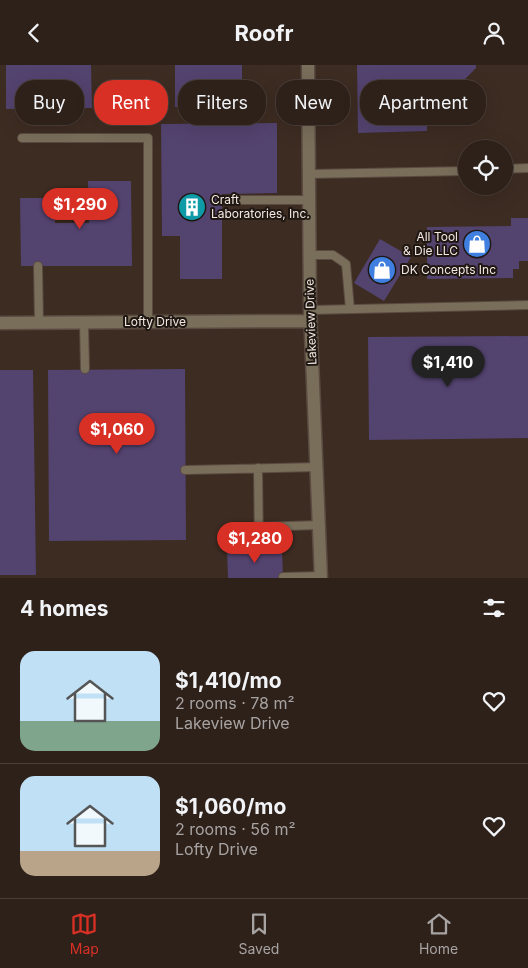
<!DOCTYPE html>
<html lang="en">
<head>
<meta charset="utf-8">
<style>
  :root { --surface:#2e211a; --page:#362923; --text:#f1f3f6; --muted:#a7a3a2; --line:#493e39; --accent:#d93025 }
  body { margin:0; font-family:Inter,sans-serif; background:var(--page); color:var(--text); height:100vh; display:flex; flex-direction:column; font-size:19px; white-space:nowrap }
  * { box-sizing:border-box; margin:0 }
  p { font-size:16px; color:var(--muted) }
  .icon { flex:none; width:28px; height:28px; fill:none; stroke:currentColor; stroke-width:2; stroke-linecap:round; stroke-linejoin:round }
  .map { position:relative; height:513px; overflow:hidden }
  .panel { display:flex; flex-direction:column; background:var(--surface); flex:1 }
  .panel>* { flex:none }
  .banner { position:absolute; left:15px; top:15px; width:499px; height:45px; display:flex; gap:10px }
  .tools { position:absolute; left:458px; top:75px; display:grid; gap:10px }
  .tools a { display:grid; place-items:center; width:55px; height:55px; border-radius:50%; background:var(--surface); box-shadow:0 5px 20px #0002,0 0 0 1px var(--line); font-size:25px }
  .price { position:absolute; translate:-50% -42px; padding:0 11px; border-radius:18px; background:var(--accent); color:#fff; font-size:16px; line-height:32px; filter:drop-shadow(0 1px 2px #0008) }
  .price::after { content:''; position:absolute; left:50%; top:30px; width:15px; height:11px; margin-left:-8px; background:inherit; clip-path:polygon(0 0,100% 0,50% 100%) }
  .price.current { background:#222; color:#fff }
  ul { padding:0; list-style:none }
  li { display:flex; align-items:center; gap:15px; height:125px; padding:0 20px }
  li+li { border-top:1px solid var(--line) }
  li span { display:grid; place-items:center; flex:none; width:140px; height:100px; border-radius:15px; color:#555 }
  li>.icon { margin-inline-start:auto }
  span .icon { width:60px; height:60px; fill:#fffc; stroke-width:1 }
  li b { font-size:21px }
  h2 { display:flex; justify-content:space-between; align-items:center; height:60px; padding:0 20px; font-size:21px }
  .tag { padding:0 18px; border-radius:20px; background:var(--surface); box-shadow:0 5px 20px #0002,0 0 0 1px var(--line); font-size:18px; line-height:45px }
  .tag.current { background:var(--accent); color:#fff }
  header { display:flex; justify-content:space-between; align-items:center; height:65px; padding:0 20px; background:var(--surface); font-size:22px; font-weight:700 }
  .menu { display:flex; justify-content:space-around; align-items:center; height:70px; border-top:1px solid var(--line); background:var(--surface); font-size:14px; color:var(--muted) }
  .menu a { display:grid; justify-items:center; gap:2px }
  .menu .current { color:var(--accent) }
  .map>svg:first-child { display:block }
  .building { fill:#53436f }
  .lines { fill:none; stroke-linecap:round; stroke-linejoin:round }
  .service-casing { stroke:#5a4a41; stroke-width:10 }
  .minor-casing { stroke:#5a4a41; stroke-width:15 }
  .service { stroke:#796e5a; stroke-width:8 }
  .minor { stroke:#796e5a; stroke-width:12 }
  .labels { text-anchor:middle; stroke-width:4; stroke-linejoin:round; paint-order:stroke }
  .poi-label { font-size:12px; fill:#f4e9e2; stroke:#1e1712; text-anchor:start }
  .street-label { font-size:12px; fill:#f4e9e2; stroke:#1e1712 }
</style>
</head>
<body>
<header><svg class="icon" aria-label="back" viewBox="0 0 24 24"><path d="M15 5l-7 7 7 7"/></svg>Roofr<svg class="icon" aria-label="person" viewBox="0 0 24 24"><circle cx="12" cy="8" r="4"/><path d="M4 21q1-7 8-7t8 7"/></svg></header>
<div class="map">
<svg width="528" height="513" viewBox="0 0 528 513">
  <rect width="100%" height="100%" fill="#3d2c22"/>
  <!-- building -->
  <path class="building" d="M6,0H91L92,43L6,44Z
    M175,0H242V42H175Z
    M357,0H476V3L462,17H444V32H477V51H427V66L358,68Z
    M277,58V128L222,129V214H180V171H162L161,59Z
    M88,116H131L132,201H21L20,133H55V158H89Z
    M511,153H528V196H519V204H513V213L427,214V162L511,161Z
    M380,174L411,192L384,236L354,218Z
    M528,271V373L369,375L368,272Z
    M185,304L186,475L49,476L48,305Z
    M0,305H33L36,510H0Z
    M282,484L283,513H228L227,485Z"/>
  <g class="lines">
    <!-- service casing -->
    <g class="service-casing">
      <path id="service" d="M22,73H148V257
        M504,104L528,103
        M309,109L466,106
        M222,135H310
        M310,190H333L346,199L350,244
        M38,201L39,258
        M310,245L528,240
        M84,258L85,304
        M258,403L259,484
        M185,405L318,402
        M258,462L319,460
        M283,512L320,511"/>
    </g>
    <!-- minor casing -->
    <g class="minor-casing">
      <path id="minor" d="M308,0L310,245L321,513
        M0,258L311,256"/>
    </g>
    <!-- service -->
    <use href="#service" class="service"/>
    <!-- minor -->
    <use href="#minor" class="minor"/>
  </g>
  <!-- icons -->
  <defs>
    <g id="building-disc" transform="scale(1.4375)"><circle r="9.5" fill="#0f9aa8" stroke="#1e1712"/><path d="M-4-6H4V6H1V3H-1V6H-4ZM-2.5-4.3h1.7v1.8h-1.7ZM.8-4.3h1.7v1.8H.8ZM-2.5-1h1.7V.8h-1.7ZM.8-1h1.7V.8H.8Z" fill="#fff"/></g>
    <g id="shop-disc" transform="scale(1.4375)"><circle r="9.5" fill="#3f7fe0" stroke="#1e1712"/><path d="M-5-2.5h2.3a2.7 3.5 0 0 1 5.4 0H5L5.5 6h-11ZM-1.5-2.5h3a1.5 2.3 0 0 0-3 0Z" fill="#fff"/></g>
  </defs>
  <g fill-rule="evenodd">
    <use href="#building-disc" x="192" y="142"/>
    <use href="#shop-disc" x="477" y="179"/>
    <use href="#shop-disc" x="382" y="205"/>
  </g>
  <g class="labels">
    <!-- poi labels -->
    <g class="poi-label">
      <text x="211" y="139">Craft<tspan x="211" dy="14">Laboratories, Inc.</tspan></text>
      <text x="458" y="176" text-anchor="end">All Tool<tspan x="458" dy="14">&amp; Die LLC</tspan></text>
      <text x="401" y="209">DK Concepts Inc</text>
    </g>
    <!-- street labels -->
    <g class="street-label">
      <text x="155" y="261">Lofty Drive</text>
      <text transform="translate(311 257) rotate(-92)" y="4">Lakeview Drive</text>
    </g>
  </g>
</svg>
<div class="tools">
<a><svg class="icon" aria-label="locate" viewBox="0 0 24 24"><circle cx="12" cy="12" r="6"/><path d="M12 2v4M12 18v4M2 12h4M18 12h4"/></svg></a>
</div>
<b class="price" style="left:80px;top:165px">$1,290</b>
<b class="price current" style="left:448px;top:323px">$1,410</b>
<b class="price" style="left:117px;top:390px">$1,060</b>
<b class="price" style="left:255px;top:499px">$1,280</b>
<div class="banner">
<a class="tag">Buy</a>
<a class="tag current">Rent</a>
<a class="tag">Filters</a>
<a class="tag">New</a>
<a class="tag">Apartment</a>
</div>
</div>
<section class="panel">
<h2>4 homes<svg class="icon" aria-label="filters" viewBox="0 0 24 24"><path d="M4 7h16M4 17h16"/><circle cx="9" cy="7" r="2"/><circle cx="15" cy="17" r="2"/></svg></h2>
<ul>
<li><span style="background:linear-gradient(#bfe0f5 70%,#7fa58c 0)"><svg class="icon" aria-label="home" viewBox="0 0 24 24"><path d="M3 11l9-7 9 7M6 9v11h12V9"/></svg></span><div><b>$1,410/mo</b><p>2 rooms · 78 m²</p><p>Lakeview Drive</p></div><svg class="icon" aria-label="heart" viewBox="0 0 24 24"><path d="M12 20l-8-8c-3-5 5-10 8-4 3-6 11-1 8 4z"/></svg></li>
<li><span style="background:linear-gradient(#bfe0f5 75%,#b9a48a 0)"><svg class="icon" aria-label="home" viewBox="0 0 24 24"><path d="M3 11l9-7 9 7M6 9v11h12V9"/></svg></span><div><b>$1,060/mo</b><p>2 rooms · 56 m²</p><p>Lofty Drive</p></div><svg class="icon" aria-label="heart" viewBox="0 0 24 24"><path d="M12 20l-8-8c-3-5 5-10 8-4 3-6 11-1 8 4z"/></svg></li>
</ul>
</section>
<nav class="menu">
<a class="current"><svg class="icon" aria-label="map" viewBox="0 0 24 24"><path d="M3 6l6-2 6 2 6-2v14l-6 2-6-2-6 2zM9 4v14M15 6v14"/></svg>Map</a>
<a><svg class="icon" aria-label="saved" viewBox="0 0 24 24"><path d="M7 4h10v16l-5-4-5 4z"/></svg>Saved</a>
<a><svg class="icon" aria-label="home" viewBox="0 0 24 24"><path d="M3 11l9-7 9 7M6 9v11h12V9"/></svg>Home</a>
</nav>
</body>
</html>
